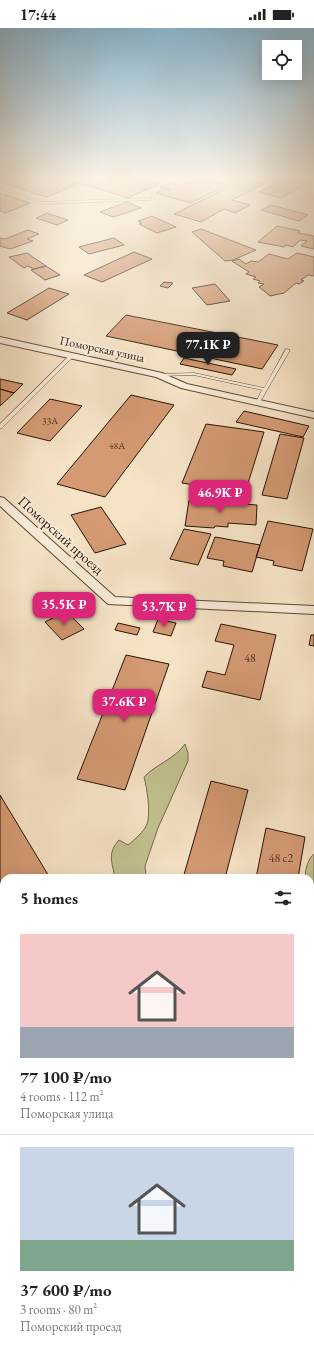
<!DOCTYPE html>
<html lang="en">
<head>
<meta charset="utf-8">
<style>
  :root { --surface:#fff; --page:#f6f6f6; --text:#222; --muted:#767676; --line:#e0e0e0; --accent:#db2777 }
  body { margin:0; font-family:"EB Garamond",serif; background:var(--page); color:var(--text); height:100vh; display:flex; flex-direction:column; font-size:15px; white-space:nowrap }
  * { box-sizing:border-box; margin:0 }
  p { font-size:13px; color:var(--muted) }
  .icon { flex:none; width:22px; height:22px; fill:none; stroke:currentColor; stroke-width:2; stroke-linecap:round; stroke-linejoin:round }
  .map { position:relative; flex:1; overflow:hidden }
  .drawer { position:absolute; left:0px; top:846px; width:314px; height:480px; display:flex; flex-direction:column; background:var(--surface); border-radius:12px 12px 0 0; box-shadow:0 4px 16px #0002 }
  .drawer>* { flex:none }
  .controls { position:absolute; left:262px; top:12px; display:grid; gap:8px }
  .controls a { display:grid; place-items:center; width:40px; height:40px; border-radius:0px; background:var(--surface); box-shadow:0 4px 16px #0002; font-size:20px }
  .price { position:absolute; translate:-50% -34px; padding:0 9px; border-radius:8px; background:var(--accent); color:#fff; font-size:13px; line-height:26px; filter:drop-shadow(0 1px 2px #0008) }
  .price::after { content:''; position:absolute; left:50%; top:24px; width:12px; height:9px; margin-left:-6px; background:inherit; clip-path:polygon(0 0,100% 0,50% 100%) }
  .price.current { background:#222; color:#fff }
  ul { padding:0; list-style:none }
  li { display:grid; align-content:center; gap:8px; height:212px; padding:0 20px }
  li+li { border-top:1px solid var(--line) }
  li span { display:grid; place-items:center; height:124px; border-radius:0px; color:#555 }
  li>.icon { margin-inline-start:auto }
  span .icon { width:72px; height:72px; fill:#fffc; stroke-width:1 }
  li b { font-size:17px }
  h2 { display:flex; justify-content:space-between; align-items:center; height:48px; padding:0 20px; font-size:17px }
  .status { display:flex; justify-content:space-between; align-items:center; height:28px; padding:0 20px; background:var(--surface); direction:ltr }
  .status svg { height:11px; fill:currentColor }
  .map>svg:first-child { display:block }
  .green { fill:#c3c190; stroke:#766a4a }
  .building { fill:#d49a73; stroke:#2a1404 }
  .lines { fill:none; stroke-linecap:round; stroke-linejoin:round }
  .lane-casing { stroke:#5d4834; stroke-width:1 }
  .street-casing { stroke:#5d4834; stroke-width:2 }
  .lane { fill:#f9edda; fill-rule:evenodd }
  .street { fill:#f9edda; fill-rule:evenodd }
  .labels { text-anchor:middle; stroke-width:4; stroke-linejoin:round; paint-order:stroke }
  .far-number-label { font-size:10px; fill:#543620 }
  .far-street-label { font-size:12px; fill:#2a1404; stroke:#f9edda }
  .number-label { font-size:12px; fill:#543620 }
  .street-label { font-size:14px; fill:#2a1404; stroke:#f9edda }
</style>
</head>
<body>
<div class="status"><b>17:44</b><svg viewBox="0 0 49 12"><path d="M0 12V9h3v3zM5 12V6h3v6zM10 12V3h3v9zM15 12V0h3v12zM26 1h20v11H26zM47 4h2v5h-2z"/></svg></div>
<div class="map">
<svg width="314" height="1326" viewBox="0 0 314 1326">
  <rect width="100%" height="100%" fill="#f6e3c6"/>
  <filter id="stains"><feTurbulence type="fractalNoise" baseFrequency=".005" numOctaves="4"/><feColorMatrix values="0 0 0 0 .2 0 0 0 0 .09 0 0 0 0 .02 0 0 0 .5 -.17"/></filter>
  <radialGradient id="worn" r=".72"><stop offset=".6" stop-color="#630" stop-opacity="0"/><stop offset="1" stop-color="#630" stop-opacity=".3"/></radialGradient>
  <!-- green -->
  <path class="green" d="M185,716L188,725V733L158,800L145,838L146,848L148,850H115C112,834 107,825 119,812L128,817C135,811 144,804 147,796C151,785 147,760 144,749C156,736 175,731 185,716Z
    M314,826V1215L310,1240V850H305C305,843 308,830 314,826Z
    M243,1322H292L291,1326H243Z"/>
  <!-- building -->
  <path class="building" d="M0,149H53L78,156L46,169L0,154Z
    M60,149H132L159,156L128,170Z
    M143,149H173L161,154Z
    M203,149L229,157L190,175L156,165L165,161L170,162L160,159L170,155L180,158L195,151L198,152Z
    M289,149H314V152L281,170L259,164Z
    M245,151L264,156L232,172L250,177L235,185L224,181L201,194L174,186Z
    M0,165L30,175L5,185L0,183Z
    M127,174L141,180L113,189L100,184Z
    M271,177L308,187L299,193L261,182Z
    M47,185L68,192L57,197L36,190Z
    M152,188L176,199L157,205L139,196L142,195L138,193Z
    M277,198L300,203L298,205L314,208V221L301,218L307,213L300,212L293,219L286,217L284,219L258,214Z
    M201,201L256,222L233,232L225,233L192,204Z
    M28,202L39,206L27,211L33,213L10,221L0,218V210L5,211Z
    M114,210L124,217L89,226L79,219Z
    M134,224L152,231L102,254L84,247Z
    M27,225L46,238L33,241L28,238L24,240L9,229Z
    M297,225L314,229V248L308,247L301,252L304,253L299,256L296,255L284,265L270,268L259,259L264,256L258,255L260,253L253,251L256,249L246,246L249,244L232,233L239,231L246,236L251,233L258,234L269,226L288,231Z
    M46,238L60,247L45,252L31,242Z
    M164,254L173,255L168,260L160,258Z
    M215,256L230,273L207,277L192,260Z
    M49,260L69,266L27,292L7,285Z
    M126,287L278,317L262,341L106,308Z
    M184,330L236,341L232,347L180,336Z
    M0,351L23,356L14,365L0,361Z
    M0,361L14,365L0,378Z
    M131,367L174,377L105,469L57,456Z
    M50,371L82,378L50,413L17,405Z
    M244,383L309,398L303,409L236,394Z
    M206,396L264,404L245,465L182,455Z
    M280,406L304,410L287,471L262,467Z
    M189,472L257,477L256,497L228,495V499L215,498L214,500L185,498Z
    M101,479L126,516L95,525L71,487Z
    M268,493L313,501L302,543L273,537L274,533L256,529Z
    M184,501L211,506L198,537L170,531Z
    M215,509L260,517L252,544L223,538L224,533L207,530Z
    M66,583L84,601L62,612L45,594Z
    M158,591L176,595L171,608L153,604Z
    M118,595L140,600L137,607L115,602Z
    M221,596L276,607L260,672L202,659L207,643L225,647L234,617L215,613Z
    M311,607H314V618L309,617Z
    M126,627L169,636L125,762L77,751Z
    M211,753L248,762L225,850H183Z
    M0,767L50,850H4V953L0,955Z
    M266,800L305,809L298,850H256Z
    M4,1196V1322H155L154,1326H0V1209Z"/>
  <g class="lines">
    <!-- lane casing -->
    <g class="lane-casing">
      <path id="lane" d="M181,149H185L177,153L174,152Z
        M0,159L43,174L150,170L152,171L150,172L43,176L0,161Z
        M286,321L290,322L260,374L258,375L256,374L262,362L194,347L159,348L157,347L159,346L194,345L264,360Z
        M70,327L74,328L2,400L0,401V396Z"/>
    </g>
    <!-- street casing -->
    <g class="street-casing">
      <path id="street" d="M0,309L162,345L187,356L314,384V390L181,360L156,349L0,315Z
        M0,469L4,470L115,569L314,578V586L108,576L0,478Z"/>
    </g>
    <!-- lane -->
    <use href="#lane" class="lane"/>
    <!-- street -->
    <use href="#street" class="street"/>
  </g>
  <!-- sky -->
  <linearGradient id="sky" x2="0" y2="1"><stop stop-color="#8ab8d3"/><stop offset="0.45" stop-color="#fbf2e5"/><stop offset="1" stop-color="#fbf2e5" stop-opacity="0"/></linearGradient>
  <rect width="314" height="334" fill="url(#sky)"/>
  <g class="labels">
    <!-- far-number labels -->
    <g class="far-number-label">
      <text x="50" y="396">33А</text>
      <text x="117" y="421">48А</text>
    </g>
    <!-- far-street labels -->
    <g class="far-street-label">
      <text transform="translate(102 321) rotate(12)" y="4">Поморская улица</text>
    </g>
    <!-- number labels -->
    <g class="number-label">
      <text x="250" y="634">48</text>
      <text x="281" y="834">48 с2</text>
    </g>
    <!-- street labels -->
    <g class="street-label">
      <text transform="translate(61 507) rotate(42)" y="5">Поморский проезд</text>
    </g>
  </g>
  <rect width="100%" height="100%" filter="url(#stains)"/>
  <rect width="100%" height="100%" fill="url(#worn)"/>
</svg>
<div class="controls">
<a><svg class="icon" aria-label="locate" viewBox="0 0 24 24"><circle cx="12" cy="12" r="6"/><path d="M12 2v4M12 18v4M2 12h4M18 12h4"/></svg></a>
</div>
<b class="price current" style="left:208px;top:338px">77.1K ₽</b>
<b class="price" style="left:220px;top:486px">46.9K ₽</b>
<b class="price" style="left:64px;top:598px">35.5K ₽</b>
<b class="price" style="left:164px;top:600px">53.7K ₽</b>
<b class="price" style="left:124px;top:695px">37.6K ₽</b>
<section class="drawer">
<h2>5 homes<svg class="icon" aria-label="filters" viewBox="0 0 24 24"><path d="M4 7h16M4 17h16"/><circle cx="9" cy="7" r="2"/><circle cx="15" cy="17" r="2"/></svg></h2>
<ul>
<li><span style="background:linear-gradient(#f6c9c9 75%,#9aa5b1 0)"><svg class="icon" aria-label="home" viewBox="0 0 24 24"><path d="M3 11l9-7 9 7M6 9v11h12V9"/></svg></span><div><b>77 100 ₽/mo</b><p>4 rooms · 112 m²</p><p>Поморская улица</p></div></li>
<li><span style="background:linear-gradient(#c9d6e8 75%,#7fa58c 0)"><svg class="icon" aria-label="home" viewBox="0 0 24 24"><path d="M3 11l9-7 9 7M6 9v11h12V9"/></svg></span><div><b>37 600 ₽/mo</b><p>3 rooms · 80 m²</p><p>Поморский проезд</p></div></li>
</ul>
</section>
</div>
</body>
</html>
